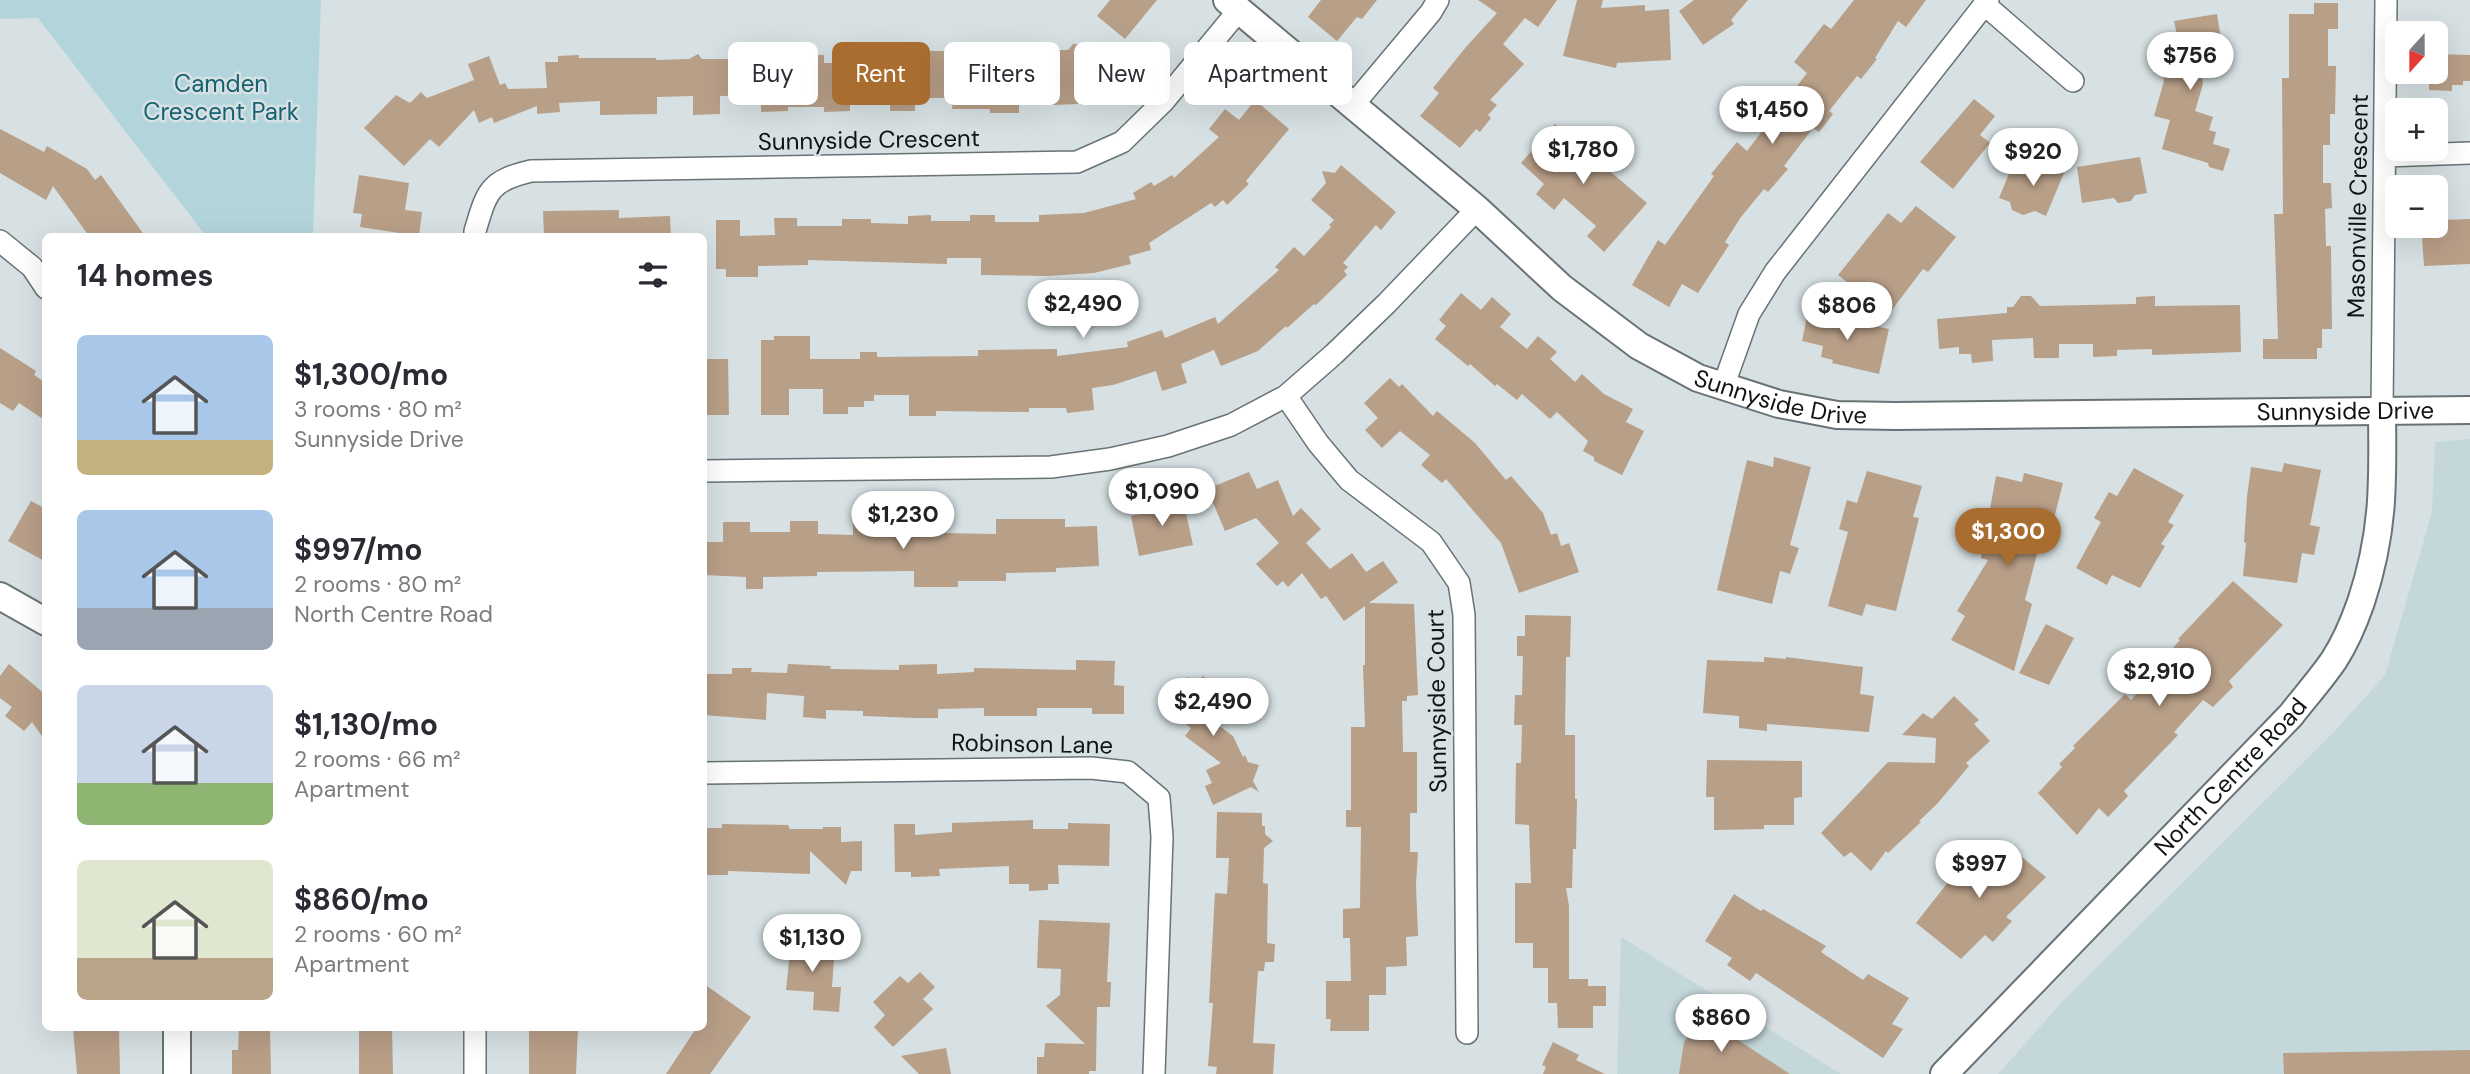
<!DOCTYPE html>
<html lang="en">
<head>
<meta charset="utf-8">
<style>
  :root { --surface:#fff; --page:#f7f7f7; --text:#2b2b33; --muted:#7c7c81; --accent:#a86d2f }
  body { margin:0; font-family:"DM Sans",sans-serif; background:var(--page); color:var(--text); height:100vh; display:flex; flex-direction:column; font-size:26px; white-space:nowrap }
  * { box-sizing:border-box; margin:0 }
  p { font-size:23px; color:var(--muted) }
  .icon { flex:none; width:38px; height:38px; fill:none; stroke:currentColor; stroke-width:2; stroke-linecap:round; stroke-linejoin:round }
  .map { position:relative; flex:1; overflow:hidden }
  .sheet { position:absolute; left:42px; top:233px; width:665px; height:798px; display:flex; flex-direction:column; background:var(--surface); border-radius:10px; box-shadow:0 7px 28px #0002 }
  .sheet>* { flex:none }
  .guide { position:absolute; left:728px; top:42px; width:665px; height:63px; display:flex; gap:14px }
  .needle { width:46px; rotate:201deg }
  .buttons { position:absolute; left:2385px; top:21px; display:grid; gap:14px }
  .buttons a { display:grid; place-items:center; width:63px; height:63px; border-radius:10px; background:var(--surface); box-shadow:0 7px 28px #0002; font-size:35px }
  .price { position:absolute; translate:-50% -60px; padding:0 16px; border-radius:24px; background:#fff; color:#222; font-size:23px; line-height:46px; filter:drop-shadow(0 2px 4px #0008) }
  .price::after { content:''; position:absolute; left:50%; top:42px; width:21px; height:16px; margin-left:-10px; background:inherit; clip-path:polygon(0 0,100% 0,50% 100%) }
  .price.on { background:var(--accent); color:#fff }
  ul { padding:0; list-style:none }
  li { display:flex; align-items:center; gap:21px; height:175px; padding:0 35px }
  li span { display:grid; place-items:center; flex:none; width:196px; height:140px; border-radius:10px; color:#555 }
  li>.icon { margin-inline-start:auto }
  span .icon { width:84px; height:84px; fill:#fffc; stroke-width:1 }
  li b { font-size:30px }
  h2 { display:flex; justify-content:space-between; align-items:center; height:84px; padding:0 35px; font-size:30px }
  .tag { padding:0 24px; border-radius:10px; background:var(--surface); box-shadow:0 7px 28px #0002; font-size:24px; line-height:63px }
  .tag.on { background:var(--accent); color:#fff }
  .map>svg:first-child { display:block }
  .built { fill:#c4d8dc }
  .green { fill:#b2d5dc }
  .building { fill:#b89f88 }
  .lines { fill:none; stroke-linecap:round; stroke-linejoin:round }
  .minor-casing { stroke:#697275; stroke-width:24 }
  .tertiary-casing { stroke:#697275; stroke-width:30 }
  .minor { stroke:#fff; stroke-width:21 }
  .tertiary { stroke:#fff; stroke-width:26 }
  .labels { text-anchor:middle; stroke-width:5; stroke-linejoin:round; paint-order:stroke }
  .park-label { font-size:24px; fill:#166270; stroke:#d7e1e3 }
  .street-label { font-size:24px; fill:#101415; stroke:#d7e1e3 }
</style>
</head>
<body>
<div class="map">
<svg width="2470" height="1074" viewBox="0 0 2470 1074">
  <rect width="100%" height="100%" fill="#d7e1e3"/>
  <!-- built -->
  <path class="built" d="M2470,439V1074H1998L2062,1002L2332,734L2385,675L2432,512L2435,442Z
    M1621,937L1841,1074H1617Z"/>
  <!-- green -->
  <path class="green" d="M0,0H321L313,236H206L38,18L0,19Z"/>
  <!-- building -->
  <path class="building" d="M1110,0H1157L1125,39L1097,16Z
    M1321,0H1377L1362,19L1357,17L1337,41L1308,17Z
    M1478,0H1557L1538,27L1525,18L1503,44L1524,64L1490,100L1497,105L1488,115L1491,118L1480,132L1476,129L1460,148L1420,116L1439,93L1433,88L1466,47L1497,13Z
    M1577,0H1603L1601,8L1645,5V11L1669,9L1671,60L1617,63L1616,68L1563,56Z
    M1694,0H1748L1731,20L1734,24L1703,45L1679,11Z
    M1854,0H1926L1906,27L1898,21L1875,58L1877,59L1861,79L1857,76L1829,111L1833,114L1819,132L1813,128L1784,166L1788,169L1768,192L1764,189L1741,217L1725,242L1729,245L1698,293L1682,284L1669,307L1632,285L1658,240L1665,245L1714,176L1711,174L1737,142L1747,151L1807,73L1794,62L1824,24L1831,29Z
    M2314,3H2338V29H2328V66H2336L2335,114H2330V145H2323V183H2331L2332,208L2325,209L2326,246H2331L2332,329H2322V348H2317V359H2263V339H2278L2274,214H2283L2282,78H2289V14H2314Z
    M2217,14L2222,45L2215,46L2217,58L2199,61L2203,84L2195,111L2213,117L2209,130L2216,132L2213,144L2230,149L2223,171L2209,167L2208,163L2162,149L2170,120L2154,116L2164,81L2160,55L2176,52L2173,36L2177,35L2174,21Z
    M1073,44L1098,45V88H1078V104L1053,105V93H1019V113H990V109H952L953,98H915V111H890V105H850V111L824,112V107H788V111L761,112V95L720,96V114L693,115V96L657,97V114L600,115V101L559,103L560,112L537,114V106L494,123L492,117L479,123L474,110L439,147L430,139L404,166L364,128L396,95L410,103L421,92L427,98L474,80L468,64L489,56L500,85L505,83L508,89L547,88L545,62H558V56L579,55V58H656V60L689,59L698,54L702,59H729V55H824V63H860V54L920,53V51H957V59L1002,60V54L1057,53V50H1068Z
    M2436,54L2470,55V81H2463V85H2452V91L2429,90V72H2436Z
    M1974,99L1995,116L1980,135L1990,143L1953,189L1920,162Z
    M1255,100L1289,129L1246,181L1249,184L1227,205L1223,200L1215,207L1211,203L1149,243L1151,250L1129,256L1131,264L1094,273L1048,276L981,275V258H947V264L808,260V265L758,266V277H726V269H716V220H740V236L775,235L774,218H797V226H842V219H871V223L908,224V216L931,215V221H970V215H995V222H1039V215L1084,213L1136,199L1133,193L1151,182L1154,186L1172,175L1174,178L1219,137L1209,129L1225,109L1239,120Z
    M1555,124L1647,203L1604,252L1587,236L1596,226L1564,198L1554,210L1536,194L1544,184L1521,163Z
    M0,129L44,152L47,146L87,169L95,180L101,175L145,236H89L53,186L46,200L0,173Z
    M2140,157L2147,193L2135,195L2131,201L2118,203L2114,198L2082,203L2077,167Z
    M2042,159L2066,168L2046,216L2035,211L2023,215L2012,210L2010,202L1999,198L2013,164L2026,170L2028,166L2037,170Z
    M1341,165L1396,212L1381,230L1376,225L1343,263L1348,267L1344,271L1347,275L1316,305L1314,304L1287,328L1286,326L1258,351L1221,366L1214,350L1181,364L1187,383L1162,391L1156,371L1113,385L1092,388L1094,410L1067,413L1066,408H1029V412L936,411V416H909V395H874V401H864V407H848V414H823V389H789V415H761V340H774V336H810V359H860V352H877V357L978,356V350L1057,349V356L1128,347L1127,342L1162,330L1165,338L1215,317L1218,324L1279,270L1275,267L1294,247L1304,256L1331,227L1329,225L1334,220L1311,200L1326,183L1322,171L1335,173Z
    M359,175L409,183L405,210L422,212L419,236L360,227L362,214L353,213Z
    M1916,206L1956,237L1928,272L1923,269L1888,315L1838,275L1888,213L1901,223Z
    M619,210V218L670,216L671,236H544L543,211Z
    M2470,219V264L2424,266L2422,236L2443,234L2441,220Z
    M1461,293L1481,310L1492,297L1511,314L1500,327L1527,349L1538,336L1557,352L1550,359L1575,382L1582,374L1604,394L1633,409L1626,422L1644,431L1622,475L1594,461V457L1583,451L1588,441L1557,412L1550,419L1522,394L1517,400L1497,384L1495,386L1470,364L1468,366L1435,339L1446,326L1439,320Z
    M2021,296H2031L2040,306L2136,304V297L2155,296V306L2240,305L2241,352L2152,355V349L2117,350V356L2093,357V344H2059V358H2034L2033,338L1992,340L1993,361L1972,363L1971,354H1959V347L1939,349L1937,319L2007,313V307H2013Z
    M1808,312L1889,329L1879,374L1832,363L1833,360L1821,357L1823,346L1802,341Z
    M0,348L36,371L34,375L46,383V421L19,403L13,411L0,403Z
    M704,359H728L729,415H704Z
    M1390,378L1399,387L1402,384L1433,416L1437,411L1475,443L1506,480L1511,476L1543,513L1551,535L1557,533L1561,546L1569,543L1579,572L1519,593L1501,543L1446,479L1442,483L1421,465L1430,455L1400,431L1382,448L1365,430L1378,418L1364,403Z
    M1774,457L1811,467L1790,545L1799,548L1790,574L1780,571L1772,604L1717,590L1747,460L1773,467Z
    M2284,463L2321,470L2310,525L2320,527L2314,555L2302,553L2297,583L2243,576L2246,543L2244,542L2247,497L2251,467L2282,472Z
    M2134,468L2184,495L2168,522L2174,525L2161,544L2165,546L2140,588L2112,575L2107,585L2076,568L2101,522L2094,518L2109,492L2117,496Z
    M1867,471L1922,486L1913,517L1919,518L1896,611L1866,604L1862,616L1828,606L1848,532L1839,529L1847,500L1857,503Z
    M1249,472L1257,489L1278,480L1293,516L1301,508L1321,529L1306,543L1330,569L1352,553L1366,572L1383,561L1398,582L1369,603L1414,604L1418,695L1407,696V701H1402L1403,752H1417V813H1410V852H1418L1416,885L1418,936L1406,937L1407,966L1386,967V995H1369V1031H1330L1331,1019H1326V981H1351L1350,938H1343V909L1360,908L1361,827H1346V810H1351V727H1365L1363,665H1365V606L1344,621L1326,596L1321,599L1302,573L1288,587L1283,581L1277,586L1256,564L1279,543L1256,518L1225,531L1207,489Z
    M2024,473L2063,483L2048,542L2041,539L2025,600L2032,604L2014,671L1951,640L1965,616L1957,611L1988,560L1981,558L1996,476L2022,482Z
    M1183,500L1193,545L1139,556L1131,516L1142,514L1141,509Z
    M31,501L46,509V562L8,541Z
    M915,519L939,520V533L996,534V519H1065V527L1097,526L1099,566L1056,568V572L1006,573V581H958V587H914V571L817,572V576L763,577V589H746V577L704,575V542H723V522H750V532H790V521H818V534L853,535V522H876V528L915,526Z
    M2233,581L2283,625L2229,681L2233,687L2213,707L2203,700L2174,732L2178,735L2124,791L2128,796L2108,817L2099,808L2077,835L2038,793L2062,767L2059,764L2075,748L2073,746L2125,694L2131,700L2166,660L2164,658L2180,640L2178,639Z
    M1525,615L1571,616L1570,657H1566L1565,735H1575V799H1577L1576,849H1573L1572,888H1566L1569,906V979H1588V986H1606V1006H1593V1028H1558L1557,1003H1548V968H1533V943H1515V883H1531L1529,825L1515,824L1516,763H1521L1522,725H1514L1515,695H1522L1523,656H1517V636H1525Z
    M2046,624L2074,638L2049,685L2019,673Z
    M1764,657L1786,659V657L1863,667L1860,694L1874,696L1869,732L1767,724V731L1739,728V716L1703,713L1707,660L1764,662Z
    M1076,660L1115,661L1114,685L1124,686V714H1092V708H1037V716H984V708L938,709V718H915L863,716V711L826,710V719L803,717L804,696L767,693L766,720L704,715V674H732V668H752L751,672L787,673L788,664L831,666L830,669L899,670V665L937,664V674L974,672V668L1076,670Z
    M9,664L46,695V742L32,722L24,731L5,716L12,707L0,698V676Z
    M1203,676L1219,688L1216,692L1230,702L1214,722L1233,736L1243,757L1245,755L1248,762L1259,765L1253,781L1259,792L1251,787L1213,805L1205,786L1212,783L1206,770L1221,763L1185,736L1191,728L1165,708L1188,677L1197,684Z
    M1954,696L1979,720L1974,724L1990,741L1966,763L1969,766L1937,804L1919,821L1921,822L1888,853L1886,851L1871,871L1851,852L1844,857L1821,833L1888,762L1935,763L1936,738L1902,735L1923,713L1932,719Z
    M1707,760L1802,761V797L1794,798V825H1764V829L1714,830V797H1706Z
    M1217,812L1262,813V826H1265V834L1273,841L1264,848L1263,883L1268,884L1267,943L1275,944L1274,962H1265L1264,971H1258L1253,1043L1275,1044L1273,1074H1216L1217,1067L1208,1066L1213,1003H1209L1215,893L1227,894L1229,858H1216Z
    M1033,820V829H1068V823L1110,824L1109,866L1058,865L1059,884H1048V890L1029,891V884H1009V866L939,869L940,876L911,877V872H895L894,824H915V835L952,832V823Z
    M722,824L788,825L790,829H823V827H841V842L862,841V871H851L846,885L810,851V874L728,871V875H704V828H722Z
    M1984,844L2008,862L2017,853L2046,877L2006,917L2012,921L1993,942L1985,935L1961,959L1916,923L1945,886Z
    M1734,894L1761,911L1763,909L1826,946L1821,952L1863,980L1868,974L1909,998L1892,1024L1903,1029L1883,1058L1756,973L1750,981L1727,965L1732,958L1705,941Z
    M1039,920L1110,923L1107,982H1111L1110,1007H1097L1096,1071H1089V1074H1037V1057H1044L1045,1043L1085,1044L1046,1006L1060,995L1061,969L1037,968Z
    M793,923L813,950H820L824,957L834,958L832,987H841L839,1012L813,1010L814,992L786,990Z
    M920,972L935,987L923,999L933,1009L893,1047L874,1027L885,1015L873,1002L900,976L908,983Z
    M704,984L751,1017L710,1074H666L697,1027H704Z
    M1703,1017L1790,1074H1679L1684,1042Z
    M239,1027H270L271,1074H232V1050H238Z
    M359,1027H392L393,1074H359Z
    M529,1027H578L576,1074H529Z
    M119,1028L120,1074H77L73,1029Z
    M1553,1042L1579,1055L1576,1060L1605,1074H1543L1546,1067L1542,1065Z
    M946,1048L951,1074H919L901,1056Z
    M2470,1050V1074H2284L2283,1053Z"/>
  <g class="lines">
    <!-- minor casing -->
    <g class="minor-casing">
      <path id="minor" d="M1984,4L2073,81
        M1353,105L1431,12L1438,0
        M2385,156L2470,153
        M475,236V231C487,192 488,181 531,171L1077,162L1122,142L1163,102L1239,10
        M0,241L32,267L46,288
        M1723,387L1749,314L1775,272L1988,0
        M1286,396L1318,443L1349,480L1431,542L1459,583L1464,615L1467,1033
        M2382,412L2386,0
        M704,471L1051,467L1110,459L1168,446L1231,425L1286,396L1334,354L1387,303L1477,209
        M704,773L1091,768L1128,772L1159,798L1162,837L1154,1074
        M475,1074V1027"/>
    </g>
    <!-- tertiary casing -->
    <g class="tertiary-casing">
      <g id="tertiary">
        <path id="s1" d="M1227,0L1477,209L1562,288L1639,346L1698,378L1779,404L1837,415L1896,416L2470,410"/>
        <path d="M0,596L46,622"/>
        <path d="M177,1027V1074"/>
        <path id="s2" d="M1944,1074L2291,715C2305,697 2321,679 2334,660C2345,643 2354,622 2361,602C2384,533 2383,483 2382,412"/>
      </g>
    </g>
    <!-- minor -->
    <use href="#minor" class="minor"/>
    <!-- tertiary -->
    <use href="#tertiary" class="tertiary"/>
  </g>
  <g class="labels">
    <!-- park labels -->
    <g class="park-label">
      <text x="221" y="92">Camden<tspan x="221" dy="28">Crescent Park</tspan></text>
    </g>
    <!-- street labels -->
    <g class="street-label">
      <text transform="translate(869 140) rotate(-1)" y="8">Sunnyside Crescent</text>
      <text transform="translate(2358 206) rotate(-89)" y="8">Masonville Crescent</text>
      <text dy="8" stroke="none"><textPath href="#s1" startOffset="691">Sunnyside Drive</textPath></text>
      <text dy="8" stroke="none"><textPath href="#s1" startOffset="1258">Sunnyside Drive</textPath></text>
      <text transform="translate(1437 701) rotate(-91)" y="8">Sunnyside Court</text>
      <text transform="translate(1032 744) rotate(1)" y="8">Robinson Lane</text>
      <text dy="8" stroke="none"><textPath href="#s2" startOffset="413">North Centre Road</textPath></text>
    </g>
  </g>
</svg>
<div class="buttons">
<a><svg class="needle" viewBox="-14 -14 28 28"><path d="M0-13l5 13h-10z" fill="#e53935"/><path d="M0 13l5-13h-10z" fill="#7c7c81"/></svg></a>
<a>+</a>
<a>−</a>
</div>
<b class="price" style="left:2190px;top:92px">$756</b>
<b class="price" style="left:1772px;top:146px">$1,450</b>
<b class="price" style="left:1583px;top:186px">$1,780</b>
<b class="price" style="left:2033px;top:188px">$920</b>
<b class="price" style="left:1083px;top:340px">$2,490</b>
<b class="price" style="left:1847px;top:342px">$806</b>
<b class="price" style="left:1162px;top:528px">$1,090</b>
<b class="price" style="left:903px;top:551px">$1,230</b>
<b class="price on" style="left:2008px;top:568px">$1,300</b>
<b class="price" style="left:2159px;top:708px">$2,910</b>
<b class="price" style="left:1213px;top:738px">$2,490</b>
<b class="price" style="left:1979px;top:900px">$997</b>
<b class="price" style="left:812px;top:974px">$1,130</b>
<b class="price" style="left:1721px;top:1054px">$860</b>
<div class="guide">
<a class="tag">Buy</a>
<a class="tag on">Rent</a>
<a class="tag">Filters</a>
<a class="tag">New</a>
<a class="tag">Apartment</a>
</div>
<section class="sheet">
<h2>14 homes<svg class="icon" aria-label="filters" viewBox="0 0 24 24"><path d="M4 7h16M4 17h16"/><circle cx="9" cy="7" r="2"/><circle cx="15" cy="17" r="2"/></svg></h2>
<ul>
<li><span style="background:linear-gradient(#a9c7e8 75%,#c2b280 0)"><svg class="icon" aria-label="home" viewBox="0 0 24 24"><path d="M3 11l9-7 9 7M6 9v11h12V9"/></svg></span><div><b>$1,300/mo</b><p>3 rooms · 80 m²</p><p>Sunnyside Drive</p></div></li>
<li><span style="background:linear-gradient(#a9c7e8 70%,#9aa5b1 0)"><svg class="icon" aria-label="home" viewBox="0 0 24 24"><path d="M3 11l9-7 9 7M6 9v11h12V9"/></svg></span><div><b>$997/mo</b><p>2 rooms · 80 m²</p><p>North Centre Road</p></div></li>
<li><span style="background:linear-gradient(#c9d6e8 70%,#8fb573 0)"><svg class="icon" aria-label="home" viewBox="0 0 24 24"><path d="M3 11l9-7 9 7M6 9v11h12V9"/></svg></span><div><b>$1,130/mo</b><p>2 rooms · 66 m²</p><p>Apartment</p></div></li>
<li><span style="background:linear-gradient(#dfe7d0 70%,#b9a48a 0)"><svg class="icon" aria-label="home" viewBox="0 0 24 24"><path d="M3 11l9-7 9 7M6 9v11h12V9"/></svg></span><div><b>$860/mo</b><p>2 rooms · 60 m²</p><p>Apartment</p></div></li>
</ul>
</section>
</div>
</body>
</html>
